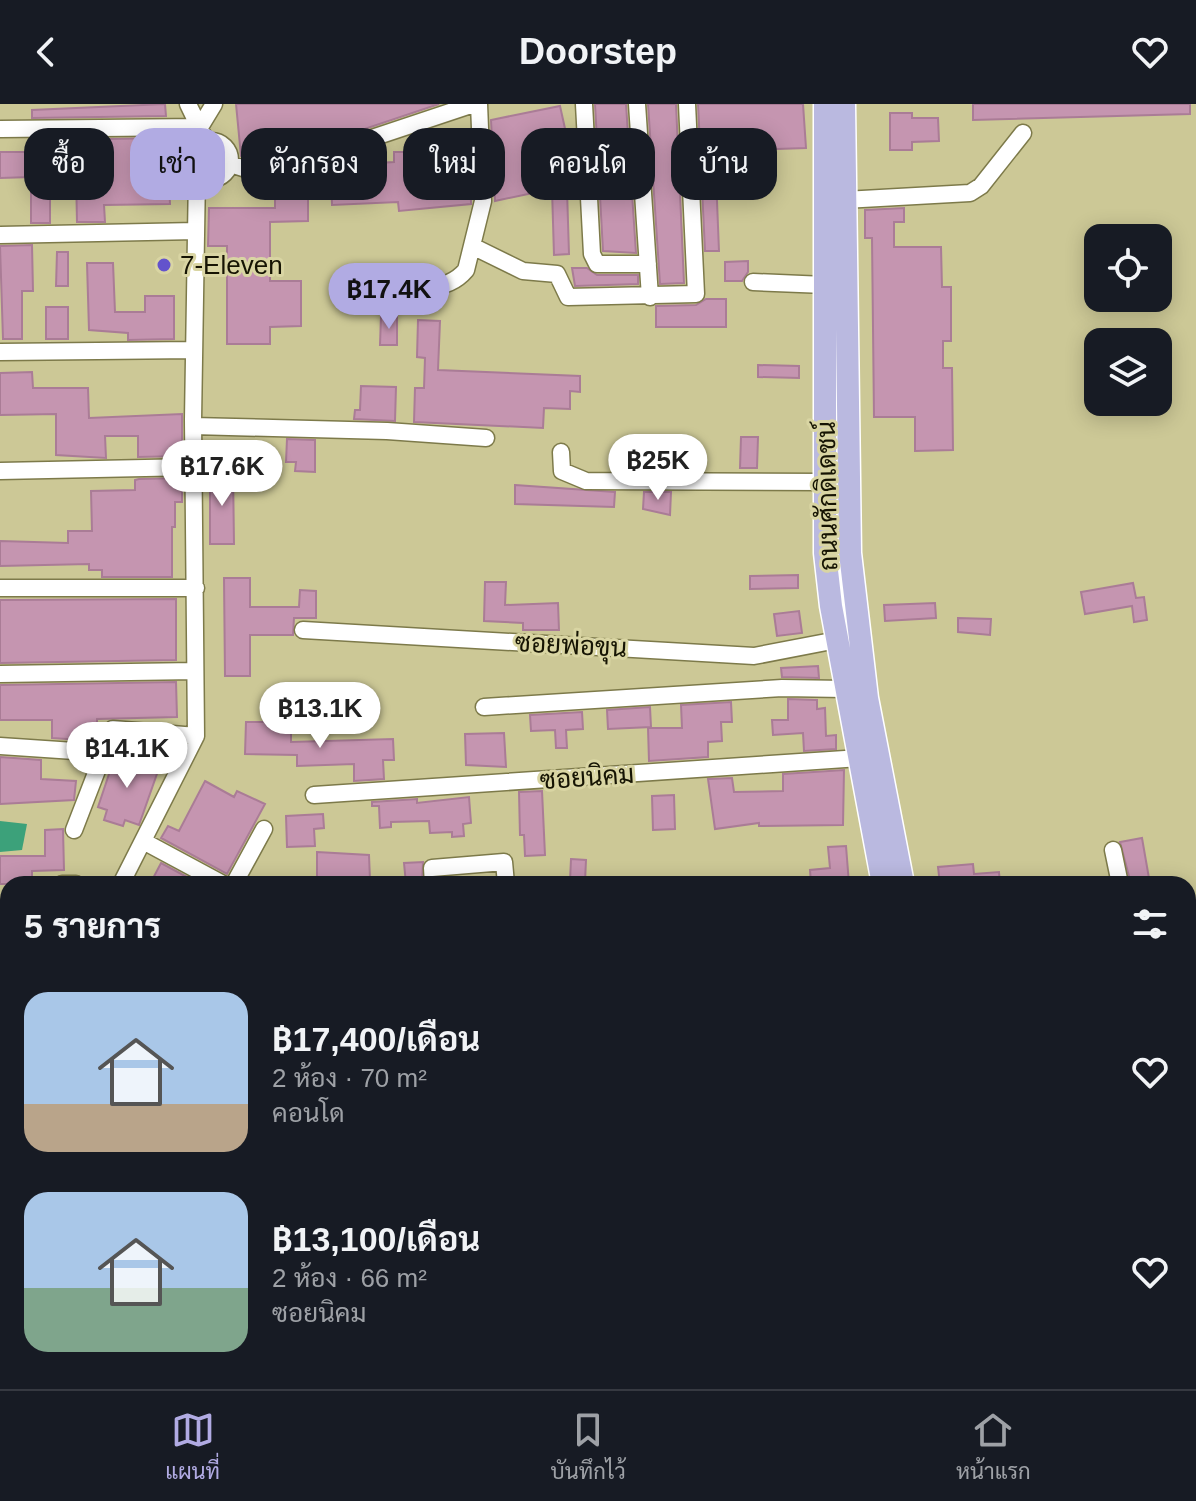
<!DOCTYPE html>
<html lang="th">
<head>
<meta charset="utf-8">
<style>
  :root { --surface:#171b24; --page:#242831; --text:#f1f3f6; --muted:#9ea1a6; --line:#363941; --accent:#b1abe3 }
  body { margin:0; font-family:Arial,Sarabun,sans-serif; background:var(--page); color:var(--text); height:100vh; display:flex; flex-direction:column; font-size:30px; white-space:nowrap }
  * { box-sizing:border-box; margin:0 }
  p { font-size:26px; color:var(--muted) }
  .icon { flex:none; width:44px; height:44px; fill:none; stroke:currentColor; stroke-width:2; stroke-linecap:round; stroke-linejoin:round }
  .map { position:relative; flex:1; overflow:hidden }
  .drawer { position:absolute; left:0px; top:772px; width:1196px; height:514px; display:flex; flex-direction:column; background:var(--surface); border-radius:24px 24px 0 0; box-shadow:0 4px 20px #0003 }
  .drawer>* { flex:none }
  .banner { position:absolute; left:24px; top:24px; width:1148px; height:72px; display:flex; gap:16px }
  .fabs { position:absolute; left:1084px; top:120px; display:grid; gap:16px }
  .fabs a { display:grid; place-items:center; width:88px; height:88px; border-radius:16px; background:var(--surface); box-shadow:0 4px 20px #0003; font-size:40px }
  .price { position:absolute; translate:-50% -68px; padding:0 18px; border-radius:28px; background:#fff; color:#222; font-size:26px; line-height:52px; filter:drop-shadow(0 2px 4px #0008) }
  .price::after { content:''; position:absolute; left:50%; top:48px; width:24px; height:18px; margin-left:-12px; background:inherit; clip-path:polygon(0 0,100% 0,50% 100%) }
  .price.active { background:var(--accent); color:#111 }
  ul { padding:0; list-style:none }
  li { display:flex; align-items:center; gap:24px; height:200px; padding:0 24px }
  li span { display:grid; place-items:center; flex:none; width:224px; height:160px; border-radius:24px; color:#555 }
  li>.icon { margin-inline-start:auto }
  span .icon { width:96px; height:96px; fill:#fffc; stroke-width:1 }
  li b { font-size:34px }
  h2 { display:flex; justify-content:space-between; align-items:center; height:96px; padding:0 24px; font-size:34px }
  .pill { padding:0 28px; border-radius:24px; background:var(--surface); box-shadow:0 4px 20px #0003; font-size:28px; line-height:72px }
  .pill.active { background:var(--accent); color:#111 }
  header { display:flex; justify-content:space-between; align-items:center; height:104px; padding:0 24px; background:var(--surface); font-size:36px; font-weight:700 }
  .dock { display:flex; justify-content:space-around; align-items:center; height:112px; border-top:2px solid var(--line); background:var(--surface); font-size:22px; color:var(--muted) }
  .dock a { display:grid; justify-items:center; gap:4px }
  .dock .active { color:var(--accent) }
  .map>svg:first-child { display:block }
  .water { fill:#3ca17a }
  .building { fill:#c595b0; stroke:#aa7c96; stroke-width:2 }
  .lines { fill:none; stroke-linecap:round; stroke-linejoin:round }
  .minor-casing { stroke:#7d7a4a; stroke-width:19 }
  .major-casing { stroke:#fff; stroke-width:25 }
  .minor { stroke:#fff; stroke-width:16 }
  .major { stroke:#bab9e0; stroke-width:22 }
  .poi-dot { fill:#6353cc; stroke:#d9d5a3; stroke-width:3 }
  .labels { text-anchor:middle; stroke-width:6; stroke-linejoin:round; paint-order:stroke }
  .poi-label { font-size:26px; fill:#161403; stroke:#d9d5a3; text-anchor:start }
  .street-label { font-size:26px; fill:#161403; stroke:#d9d5a3 }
</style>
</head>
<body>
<header><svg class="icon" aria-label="back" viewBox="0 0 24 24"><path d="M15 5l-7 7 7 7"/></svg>Doorstep<svg class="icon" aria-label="heart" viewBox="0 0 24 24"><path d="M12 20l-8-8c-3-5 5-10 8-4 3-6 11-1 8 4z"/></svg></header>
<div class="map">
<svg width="1196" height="1285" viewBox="0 0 1196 1285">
  <rect width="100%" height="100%" fill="#ccc896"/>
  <!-- water -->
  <path class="water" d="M0,717L27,720L22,746L0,748Z"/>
  <!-- building -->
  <path class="building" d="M165,0L166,12L32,14V6Z
    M236,0H439L302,46L249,54L241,52Z
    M595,0H626L636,149L603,147Z
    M648,0H676L684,179L660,180Z
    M698,0H803L806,44L715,47L719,147H705Z
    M973,0H1190V10L973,16Z
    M560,2L566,29L560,30L567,86L569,150L554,151L552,85L495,97L491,16Z
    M890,9H912V14H938L939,37L912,38V46H890Z
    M443,33V38L470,37L471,100L399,107L398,98L332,101L331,72L343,71L342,61L394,58V48H406L405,41L427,40V34Z
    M167,34L170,100L104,101L105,118H77L76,70L50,71V119H31V73L0,74V48H37V36Z
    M275,82H308V117L270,118V177H301V222L270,223V240H227V142H208L209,104H275Z
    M904,104V118H894V143H941L942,183H951V237H943V264H952L953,346L915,347V313H874L872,134H865V106Z
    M32,141L33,187H22V235H3L0,142Z
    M57,148H68V182H56Z
    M748,157V168L742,177H725V158Z
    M87,159H113L115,208H145V192H174V235L128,236V229L89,226Z
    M572,164H587L597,171H638V180L575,182Z
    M706,195H726V223H656V202L696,201Z
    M46,203H68V235H46Z
    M381,212H397V241H380Z
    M418,216L440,217L438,266L580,272V288L570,287V305L544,304L543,324L414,318L415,284H424L425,254L417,253Z
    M758,261L799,262V274L758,273Z
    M32,268L33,284H88L89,314L182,310V352L138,353V332H105L106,354L56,351V310L0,311V269Z
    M361,282L396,283L395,317L354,315L355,306H360Z
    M741,333H758L757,364H740Z
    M287,335L315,336V368L295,367L296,358H286Z
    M210,367H233L234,440H210Z
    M182,374V398H175V423H172V473H102V466H89V460L0,462V437L68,439V427H92L91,387L135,386V376L139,375Z
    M515,381L615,388L614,403L515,400Z
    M644,388H671L670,411L643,405Z
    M798,471V484L750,485V472Z
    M224,474H250V503H299L300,486L316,487V514H294L293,531H250V572H225Z
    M485,478H506L505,501L558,499L559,526H523V519L484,517Z
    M1133,479L1136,494L1144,493L1147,516L1134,518L1132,502L1085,510L1081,488Z
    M176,495V556L0,559V496Z
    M935,499L936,514L885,517L884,501Z
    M799,507L802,529L777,532L774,510Z
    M958,514L991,515L990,531L958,528Z
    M818,562L819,574L782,573L781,564Z
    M176,578L177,613L97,615V637L52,634V616H0V581Z
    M788,595L817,596V605L825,604L826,632L836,631V645L804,647L803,629L773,631L772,616H788Z
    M731,598L732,618H721L722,637L708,638V653L649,657L648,624H682L681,601Z
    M650,603L651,623L608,625L607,606Z
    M582,608L583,625L566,626L567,644H556L555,626L531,627L530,611Z
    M246,618H291V638L393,635L394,656H383L384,675L354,677V660L297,662V651L245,650Z
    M504,629L506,663L466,661L465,630Z
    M116,649L159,664L139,721L125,716L123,722L104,716L107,706L98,703Z
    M0,653L41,656V675L76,677L74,696L0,700Z
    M844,666L843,721L759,722V719L715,725L708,675L732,674L734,688L783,687V670Z
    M205,677L234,693L237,687L265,700L227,770L161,734L168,722L179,727Z
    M542,687L545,751L525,752L524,731H520L519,688Z
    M674,691L675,725L653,726L652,692Z
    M469,693L471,719L463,720L464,732L452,733V728L430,729L429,717L391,718V723L380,724L379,702H372V698L417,695V699Z
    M323,710L324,724L314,725L315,742L287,743L286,712Z
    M63,725L64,766L32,767V780H0V752H45V726Z
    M1142,734L1150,780H1131L1120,738Z
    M846,742L849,780H811L810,766L830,764L828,743Z
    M317,748L369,751L370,776L338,780V775H317Z
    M571,755L586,756L585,778L570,777Z
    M423,758L422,780H406L404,759Z
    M161,759L200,780H150Z
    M973,760L974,770L999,768L1000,780H940L938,763Z"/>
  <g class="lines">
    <!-- minor casing -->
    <g class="minor-casing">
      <path id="minor" d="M188,0L203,31
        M584,0L592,150L597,160H648
        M637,0L650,193
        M0,25L200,23L214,0
        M192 56a19 19 0 1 1 38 0a19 19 0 1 1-38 0Z
        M230,60L252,67L276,66L474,0
        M844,96L970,89L981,82L1023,29
        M0,131L196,127
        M472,142L523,167L557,170L568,193L696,190L687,0
        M379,173C408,181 443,193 466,166L483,97L479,0
        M753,178L825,181
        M0,248L194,246
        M193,322L387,327L486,334
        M561,348L562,367L586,377L825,378
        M0,367L193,363
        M0,484H196
        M303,526L754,552L837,536
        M0,570L195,567
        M484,603L782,584L845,585
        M0,642L104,649
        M314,691L860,654
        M74,726L113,625L196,632
        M143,737L223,780
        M1113,746L1120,780
        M62,780H76
        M121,780L196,632L193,316L197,70
        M234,780L264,725
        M433,780L432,764L504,758L506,780
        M0,804H8
        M1188,829L1196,828
        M0,986L8,989
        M0,1027L8,1010
        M1188,1110L1196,1109
        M0,1127L8,1130
        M0,1187L8,1191
        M179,1278L193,1285
        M322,1278L337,1285"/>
    </g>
    <!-- major casing -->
    <g class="major-casing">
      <path id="major" d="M825,0V449L831,502L883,780
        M844,0L850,449L867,594L903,780
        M984,1278L985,1285
        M1002,1278L1003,1285"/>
    </g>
    <!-- minor -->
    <use href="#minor" class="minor"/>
    <!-- major -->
    <use href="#major" class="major"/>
  </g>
  <!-- markers -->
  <circle class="poi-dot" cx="164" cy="161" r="8"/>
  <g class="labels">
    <!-- poi labels -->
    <g class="poi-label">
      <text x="180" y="170">7-Eleven</text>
    </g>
    <!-- street labels -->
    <g class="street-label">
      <text transform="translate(827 392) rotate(-91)" y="9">ถนนศักดิเดชน์</text>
      <text transform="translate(571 541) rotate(3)" y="9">ซอยพ่อขุน</text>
      <text transform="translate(587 673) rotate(-4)" y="9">ซอยนิคม</text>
    </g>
  </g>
</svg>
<div class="fabs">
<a><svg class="icon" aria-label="locate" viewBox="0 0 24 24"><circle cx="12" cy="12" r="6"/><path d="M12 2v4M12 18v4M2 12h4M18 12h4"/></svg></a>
<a><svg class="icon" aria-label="layers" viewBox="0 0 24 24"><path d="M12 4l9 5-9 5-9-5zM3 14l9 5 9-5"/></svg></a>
</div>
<b class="price active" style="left:389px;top:227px">฿17.4K</b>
<b class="price" style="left:658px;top:398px">฿25K</b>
<b class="price" style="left:222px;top:404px">฿17.6K</b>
<b class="price" style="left:320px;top:646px">฿13.1K</b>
<b class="price" style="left:127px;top:686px">฿14.1K</b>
<div class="banner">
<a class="pill">ซื้อ</a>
<a class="pill active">เช่า</a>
<a class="pill">ตัวกรอง</a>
<a class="pill">ใหม่</a>
<a class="pill">คอนโด</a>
<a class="pill">บ้าน</a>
</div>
<section class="drawer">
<h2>5 รายการ<svg class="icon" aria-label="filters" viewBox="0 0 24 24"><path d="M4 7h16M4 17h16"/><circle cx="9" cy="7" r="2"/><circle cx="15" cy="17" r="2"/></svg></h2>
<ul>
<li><span style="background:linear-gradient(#a9c7e8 70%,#b9a48a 0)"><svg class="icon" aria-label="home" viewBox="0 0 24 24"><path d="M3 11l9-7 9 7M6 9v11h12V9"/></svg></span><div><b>฿17,400/เดือน</b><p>2 ห้อง · 70 m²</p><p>คอนโด</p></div><svg class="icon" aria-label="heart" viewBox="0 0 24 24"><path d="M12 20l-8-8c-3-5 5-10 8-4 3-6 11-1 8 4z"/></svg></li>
<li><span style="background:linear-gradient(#a9c7e8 60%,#7fa58c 0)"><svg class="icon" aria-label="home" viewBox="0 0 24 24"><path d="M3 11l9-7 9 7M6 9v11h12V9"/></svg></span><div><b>฿13,100/เดือน</b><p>2 ห้อง · 66 m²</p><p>ซอยนิคม</p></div><svg class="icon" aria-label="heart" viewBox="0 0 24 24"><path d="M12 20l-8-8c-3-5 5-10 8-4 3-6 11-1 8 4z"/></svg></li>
</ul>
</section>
</div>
<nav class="dock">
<a class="active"><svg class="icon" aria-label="map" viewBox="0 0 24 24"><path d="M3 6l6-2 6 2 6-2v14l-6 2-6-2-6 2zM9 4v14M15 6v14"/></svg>แผนที่</a>
<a><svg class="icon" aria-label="saved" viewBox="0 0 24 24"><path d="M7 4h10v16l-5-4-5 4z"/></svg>บันทึกไว้</a>
<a><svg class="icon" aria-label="home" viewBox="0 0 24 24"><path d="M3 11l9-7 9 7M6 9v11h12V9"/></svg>หน้าแรก</a>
</nav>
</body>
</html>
